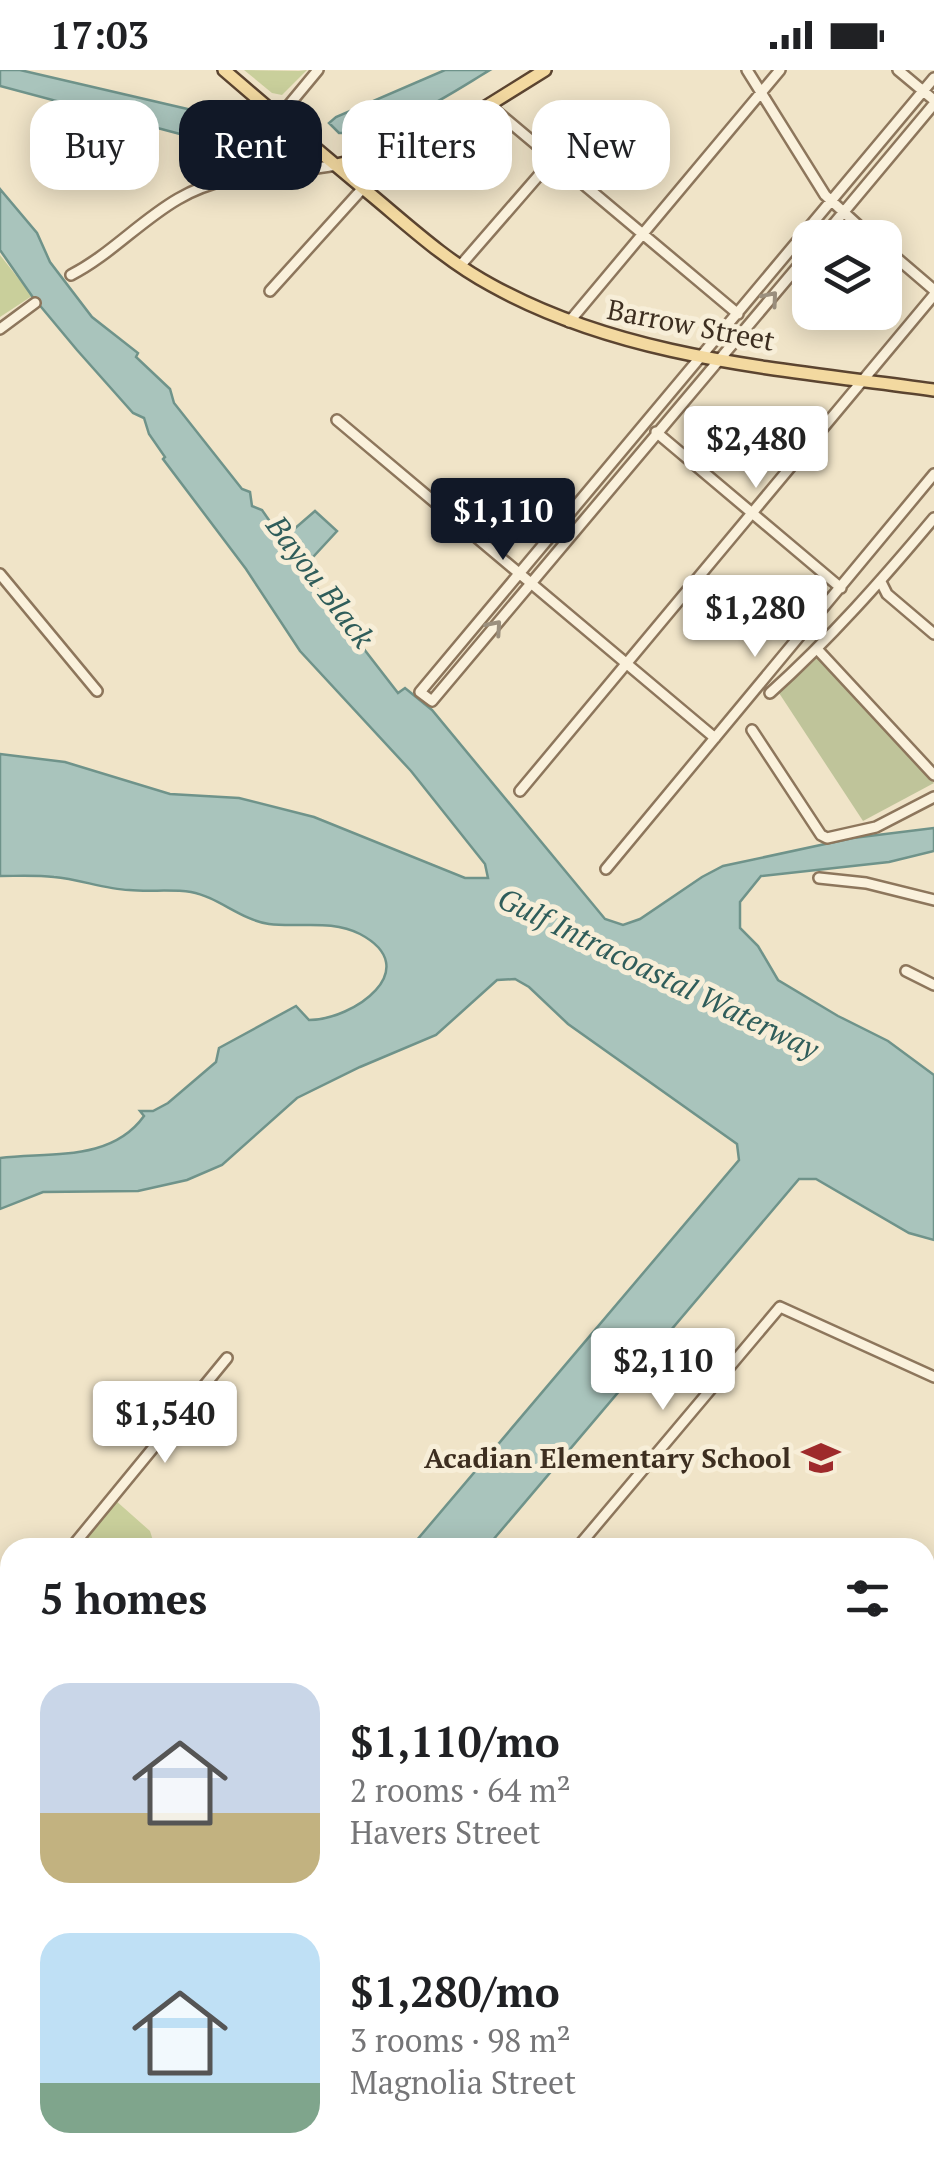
<!DOCTYPE html>
<html lang="en">
<head>
<meta charset="utf-8">
<style>
  :root { --surface:#fff; --page:#f6f6f6; --text:#202124; --muted:#757577; --accent:#111827 }
  body { margin:0; font-family:"PT Serif",serif; background:var(--page); color:var(--text); height:100vh; display:flex; flex-direction:column; font-size:38px; white-space:nowrap }
  * { box-sizing:border-box; margin:0 }
  p { font-size:32px; color:var(--muted) }
  .icon { flex:none; width:55px; height:55px; fill:none; stroke:currentColor; stroke-width:2; stroke-linecap:round; stroke-linejoin:round }
  .map { position:relative; flex:1; overflow:hidden }
  .panel { position:absolute; left:0px; top:1468px; width:935px; height:642px; display:flex; flex-direction:column; background:var(--surface); border-radius:30px 30px 0 0; box-shadow:0 5px 25px #0003 }
  .panel>* { flex:none }
  .guide { position:absolute; left:30px; top:30px; width:875px; height:90px; display:flex; gap:20px }
  .controls { position:absolute; left:792px; top:150px; display:grid; gap:20px }
  .controls a { display:grid; place-items:center; width:110px; height:110px; border-radius:20px; background:var(--surface); box-shadow:0 5px 25px #0003; font-size:50px }
  .price { position:absolute; translate:-50% -85px; padding:0 22px; border-radius:10px; background:#fff; color:#222; font-size:32px; line-height:65px; filter:drop-shadow(0 2px 5px #0008) }
  .price::after { content:''; position:absolute; left:50%; top:60px; width:30px; height:22px; margin-left:-15px; background:inherit; clip-path:polygon(0 0,100% 0,50% 100%) }
  .price.active { background:var(--accent); color:#fff }
  ul { padding:0; list-style:none }
  li { display:flex; align-items:center; gap:30px; height:250px; padding:0 40px }
  li span { display:grid; place-items:center; flex:none; width:280px; height:200px; border-radius:30px; color:#555 }
  li>.icon { margin-inline-start:auto }
  span .icon { width:120px; height:120px; fill:#fffc; stroke-width:1 }
  li b { font-size:42px }
  h2 { display:flex; justify-content:space-between; align-items:center; height:120px; padding:0 40px; font-size:42px }
  .chip { padding:0 35px; border-radius:30px; background:var(--surface); box-shadow:0 5px 25px #0003; font-size:35px; line-height:90px }
  .chip.active { background:var(--accent); color:#fff }
  .status { display:flex; justify-content:space-between; align-items:center; height:70px; padding:0 50px; background:var(--surface); direction:ltr }
  .status svg { height:28px; fill:currentColor }
  .map>svg:first-child { display:block }
  .green { fill:#c9cf9b }
  .cemetery { fill:#bfc49a }
  .water { fill:#a9c4bc; stroke:#6f938a; stroke-width:2.5 }
  .lines { fill:none; stroke-linecap:round; stroke-linejoin:round }
  .minor-casing { stroke:#8d765c; stroke-width:14 }
  .major-casing { stroke:#5b4430; stroke-width:16 }
  .minor { stroke:#faf1dc; stroke-width:9 }
  .major { stroke:#f3d9a0; stroke-width:11 }
  .oneway { stroke:#9c907e }
  .labels { text-anchor:middle; stroke-width:10; stroke-linejoin:round; paint-order:stroke }
  .street-label { font-size:28px; fill:#3d2e20; stroke:#f7eed8 }
  .poi-label { font-size:28px; font-weight:bold; fill:#3d2e20; stroke:#f7eed8; text-anchor:end }
  .water-label { font-size:30px; font-style:italic; fill:#2f5d5a; stroke:#f7eed8 }
</style>
</head>
<body>
<div class="status"><b>17:03</b><svg viewBox="0 0 49 12"><path d="M0 12V9h3v3zM5 12V6h3v6zM10 12V3h3v9zM15 12V0h3v12zM26 1h20v11H26zM47 4h2v5h-2z"/></svg></div>
<div class="map">
<svg width="934" height="2108" viewBox="0 0 934 2108">
  <rect width="100%" height="100%" fill="#f0e4c8"/>
  <!-- green -->
  <path class="green" d="M244,0L299,1L307,0L282,25L272,23Z
    M0,185L32,226L0,247Z
    M115,1430L150,1461L155,1477L75,1478Z
    M0,1812L10,1815V2100H487L496,2108H0Z"/>
  <!-- cemetery -->
  <path class="cemetery" d="M819,586L934,713L863,751L779,623Z"/>
  <!-- water -->
  <path class="water" d="M0,0H20L209,44L247,59L265,76L240,78L195,68L0,16Z
    M445,0H490C445,27 393,64 339,63L329,53L336,47Z
    M0,119L37,163L50,192L92,247L138,283L136,287L170,319L174,333L242,419L250,422L252,436L262,440L278,463L285,467L315,441L337,461L302,499L398,623L405,618L432,640L605,849L623,855L640,849L702,807L723,796L853,768L934,758V781L889,792L761,806L740,832V858L758,876L778,910L838,946L888,971L934,1005V1170L909,1163L816,1109H799L487,1477H411L739,1090L737,1074L568,954L529,917L515,909L497,910L436,965L360,997L297,1028L222,1095L187,1110L138,1121L43,1122L0,1139V1088C50,1082 111,1092 144,1046L140,1041H153L168,1033L216,992L219,978L296,936L309,950C353,950 426,899 360,864C331,849 299,858 269,854C241,850 218,827 191,822C171,819 149,822 129,820C104,819 79,809 54,807C36,805 18,806 0,806V684L65,692L170,724L239,728L314,747L465,808H488L485,794L411,701L300,581L246,499L163,389L165,387L149,364L144,348L133,343L77,280L32,226L0,180Z"/>
  <g class="lines">
    <!-- minor casing -->
    <g class="minor-casing">
      <path id="minor" d="M747,0L825,125L872,168
        M898,0L934,30
        M489,35L738,244
        M279,47L318,0
        M822,168L934,34
        M885,178L934,220
        M810,182L432,631L420,622L934,8
        M460,196L553,89
        M71,205C110,185 140,151 178,129C226,100 283,105 336,95
        M270,221L363,118
        M569,252L780,0
        M0,259L35,233
        M337,350L715,668
        M656,362L841,518
        M0,504L97,621
        M881,512L887,524L934,564
        M818,580L934,705
        M770,623C830,569 882,510 934,448
        M752,660L821,765L827,768L876,757L934,727
        M520,721L934,225
        M606,799L934,404
        M819,808L866,813L934,830
        M906,901L934,915
        M71,1478L227,1288
        M577,1478L780,1237L934,1307
        M925,1518L934,1509
        M0,1562L10,1549
        M0,1609L10,1617
        M925,1811L934,1814
        M925,2025L934,2016
        M708,2100L717,2108
        M857,2100L864,2108
        M737,2108L745,2100"/>
    </g>
    <!-- major casing -->
    <g class="major-casing">
      <path id="major" d="M224,0C274,43 324,86 375,128C412,159 448,192 491,215C626,290 784,299 934,320
        M336,95L377,86L452,58L545,0
        M0,1691L10,1695
        M523,2100L532,2108"/>
    </g>
    <!-- minor -->
    <use href="#minor" class="minor"/>
    <!-- major -->
    <use href="#major" class="major"/>
  </g>
  <!-- one-way arrows -->
  <defs><path id="oneway-chevron" d="M-2-3.5L2.5 0L-2 3.5" fill="none" stroke-width="1.6" stroke-linecap="round" stroke-linejoin="round" transform="scale(2.5)"/></defs>
  <g class="oneway">
    <use href="#oneway-chevron" transform="translate(771 228) rotate(-50)"/>
    <use href="#oneway-chevron" transform="translate(495 557) rotate(-49)"/>
  </g>
  <!-- icons -->
  <defs>
    <g id="school-bare" transform="scale(3)"><path d="M0-5L7-2L0 1L-7-2ZM-4 1L0 2.5L4 1V4Q0 6-4 4Z" fill="#9e2a2b" stroke="#f7eed8" stroke-width="2.5" paint-order="stroke"/></g>
  </defs>
  <g fill-rule="evenodd">
    <use href="#school-bare" x="821" y="1388"/>
  </g>
  <g class="labels">
    <!-- street labels -->
    <g class="street-label">
      <text transform="translate(691 255) rotate(11)" y="10">Barrow Street</text>
    </g>
    <!-- poi labels -->
    <g class="poi-label">
      <text x="791" y="1398">Acadian Elementary School</text>
    </g>
    <!-- water labels -->
    <g class="water-label">
      <text transform="translate(320 512) rotate(53)" y="10">Bayou Black</text>
      <text transform="translate(658 904) rotate(26)" y="10">Gulf Intracoastal Waterway</text>
    </g>
  </g>
</svg>
<div class="controls">
<a><svg class="icon" aria-label="layers" viewBox="0 0 24 24"><path d="M12 4l9 5-9 5-9-5zM3 14l9 5 9-5"/></svg></a>
</div>
<b class="price" style="left:756px;top:421px">$2,480</b>
<b class="price active" style="left:503px;top:493px">$1,110</b>
<b class="price" style="left:755px;top:590px">$1,280</b>
<b class="price" style="left:663px;top:1343px">$2,110</b>
<b class="price" style="left:165px;top:1396px">$1,540</b>
<div class="guide">
<a class="chip">Buy</a>
<a class="chip active">Rent</a>
<a class="chip">Filters</a>
<a class="chip">New</a>
</div>
<section class="panel">
<h2>5 homes<svg class="icon" aria-label="filters" viewBox="0 0 24 24"><path d="M4 7h16M4 17h16"/><circle cx="9" cy="7" r="2"/><circle cx="15" cy="17" r="2"/></svg></h2>
<ul>
<li><span style="background:linear-gradient(#c9d6e8 65%,#c2b280 0)"><svg class="icon" aria-label="home" viewBox="0 0 24 24"><path d="M3 11l9-7 9 7M6 9v11h12V9"/></svg></span><div><b>$1,110/mo</b><p>2 rooms · 64 m²</p><p>Havers Street</p></div></li>
<li><span style="background:linear-gradient(#bfe0f5 75%,#7fa58c 0)"><svg class="icon" aria-label="home" viewBox="0 0 24 24"><path d="M3 11l9-7 9 7M6 9v11h12V9"/></svg></span><div><b>$1,280/mo</b><p>3 rooms · 98 m²</p><p>Magnolia Street</p></div></li>
</ul>
</section>
</div>
</body>
</html>
